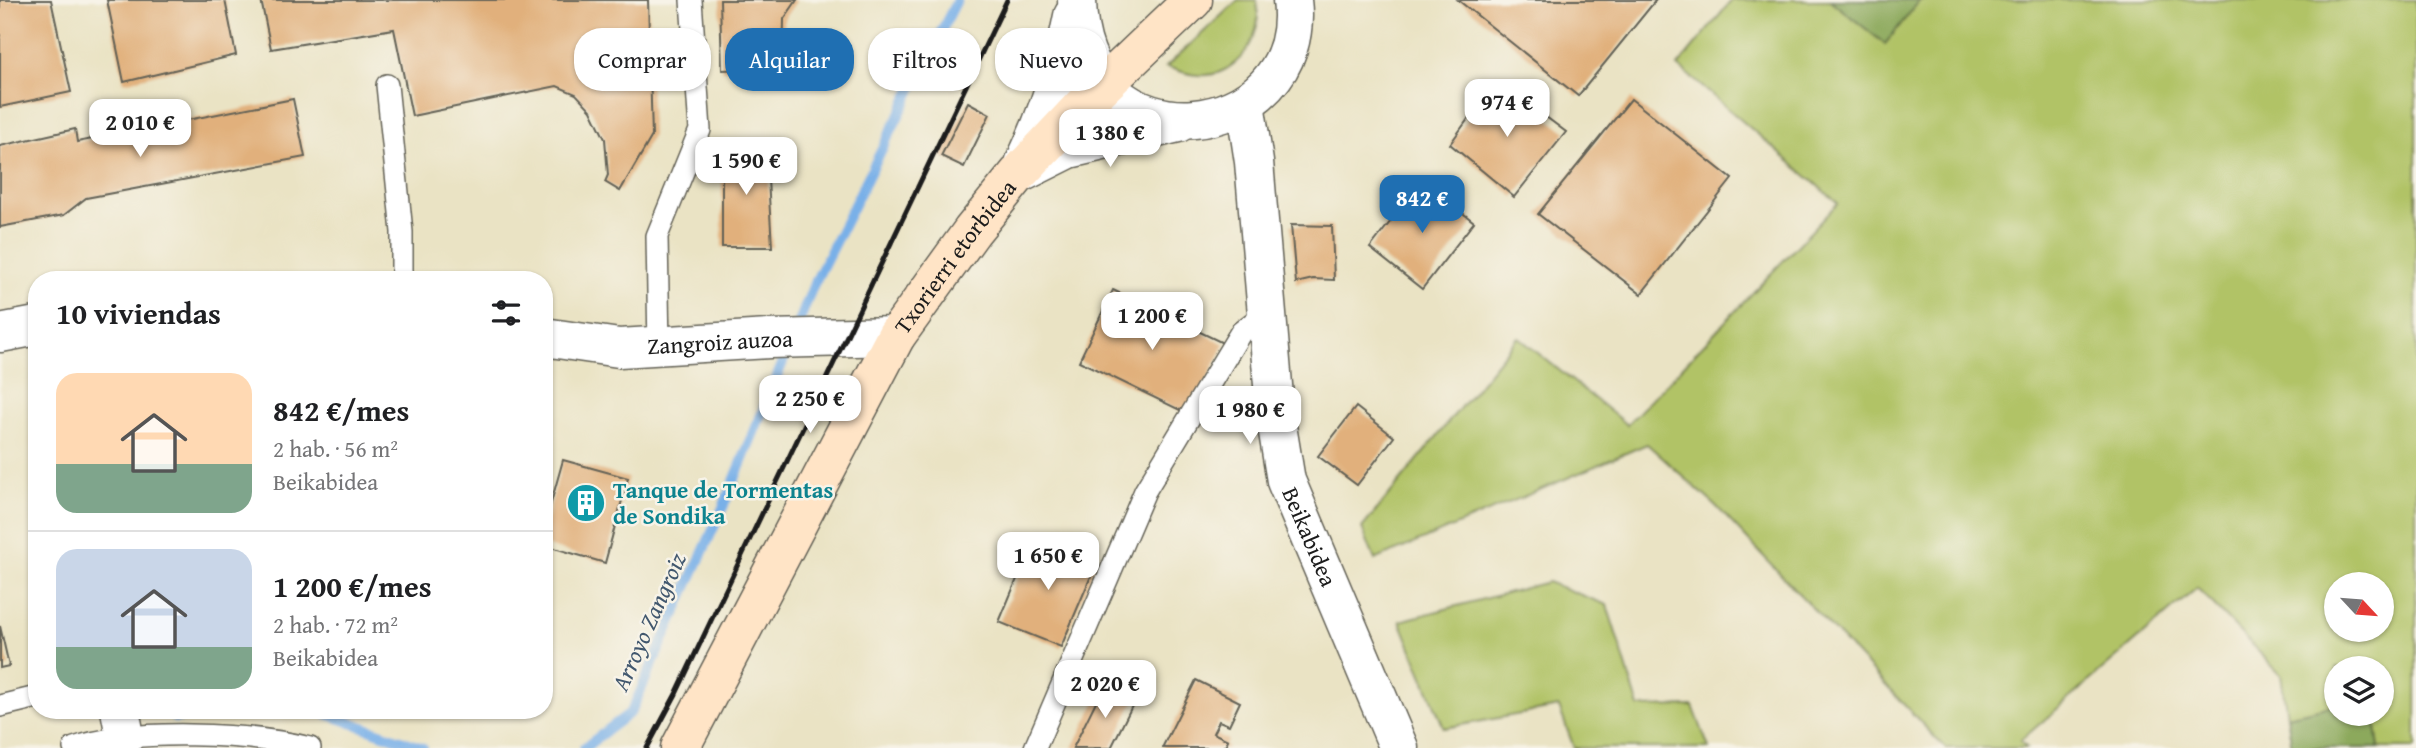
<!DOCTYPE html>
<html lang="es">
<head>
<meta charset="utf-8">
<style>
  :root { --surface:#fff; --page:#f2f2f2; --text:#202124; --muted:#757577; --line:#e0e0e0; --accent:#1f6fb2 }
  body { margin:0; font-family:"Gentium Book Plus",serif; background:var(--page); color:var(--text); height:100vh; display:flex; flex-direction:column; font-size:26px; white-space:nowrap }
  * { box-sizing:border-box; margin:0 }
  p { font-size:23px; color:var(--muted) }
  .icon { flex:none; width:38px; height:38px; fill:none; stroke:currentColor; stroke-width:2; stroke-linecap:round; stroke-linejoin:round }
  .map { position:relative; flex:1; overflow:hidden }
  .drawer { position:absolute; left:28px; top:271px; width:525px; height:448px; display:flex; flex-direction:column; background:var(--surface); border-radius:28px; box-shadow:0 2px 5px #0004 }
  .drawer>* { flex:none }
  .top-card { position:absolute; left:574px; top:28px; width:665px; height:63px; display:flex; gap:14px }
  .needle { width:46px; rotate:116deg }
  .controls { position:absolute; left:2324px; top:572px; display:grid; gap:14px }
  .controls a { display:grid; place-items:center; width:70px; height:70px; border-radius:50%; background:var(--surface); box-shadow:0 2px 5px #0004; font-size:35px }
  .price { position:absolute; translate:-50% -60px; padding:0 16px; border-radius:14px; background:#fff; color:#222; font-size:23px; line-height:46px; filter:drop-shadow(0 2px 4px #0008) }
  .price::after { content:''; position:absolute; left:50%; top:42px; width:21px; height:16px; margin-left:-10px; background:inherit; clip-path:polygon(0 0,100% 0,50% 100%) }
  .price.selected { background:var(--accent); color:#fff }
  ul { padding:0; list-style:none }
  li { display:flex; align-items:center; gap:21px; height:175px; padding:0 28px }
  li+li { border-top:2px solid var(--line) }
  li span { display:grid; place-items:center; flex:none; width:196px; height:140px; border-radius:21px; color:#555 }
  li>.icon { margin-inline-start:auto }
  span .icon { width:84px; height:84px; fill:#fffc; stroke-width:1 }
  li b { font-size:30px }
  h2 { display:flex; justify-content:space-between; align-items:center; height:84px; padding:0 28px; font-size:30px }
  .tag { padding:0 24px; border-radius:28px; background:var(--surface); box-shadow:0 2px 5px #0004; font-size:24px; line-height:63px }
  .tag.selected { background:var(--accent); color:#fff }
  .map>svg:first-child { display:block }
  .green { fill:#b1c366; stroke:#667041; stroke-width:2; fill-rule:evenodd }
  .forest { fill:#8ca95b; stroke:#54623c; stroke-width:2 }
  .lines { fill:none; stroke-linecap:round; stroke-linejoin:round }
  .stream { stroke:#79b0e8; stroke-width:10 }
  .building { fill:#e1b07c }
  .lane-casing { stroke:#646257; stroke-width:24 }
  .street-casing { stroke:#646257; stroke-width:41 }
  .secondary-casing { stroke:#646257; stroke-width:41 }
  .lane { stroke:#fff; stroke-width:21 }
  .street { stroke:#fff; stroke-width:38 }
  .secondary { stroke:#ffe4c6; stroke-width:38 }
  .rail { stroke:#1c1c1c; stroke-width:5 }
  .labels { text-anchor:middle; stroke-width:5; stroke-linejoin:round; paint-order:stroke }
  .street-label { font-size:23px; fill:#1c1c1c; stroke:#f7f3e8 }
  .culture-label { font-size:23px; font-weight:bold; fill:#0d838f; stroke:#f7f3e8; text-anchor:start }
  .water-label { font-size:24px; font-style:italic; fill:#41576e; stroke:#f7f3e8 }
</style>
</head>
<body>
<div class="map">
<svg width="2416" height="748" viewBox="0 0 2416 748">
  <rect width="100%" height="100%" fill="#f7f3e8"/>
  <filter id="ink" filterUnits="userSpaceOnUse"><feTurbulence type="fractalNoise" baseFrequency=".0143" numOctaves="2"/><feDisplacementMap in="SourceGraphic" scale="14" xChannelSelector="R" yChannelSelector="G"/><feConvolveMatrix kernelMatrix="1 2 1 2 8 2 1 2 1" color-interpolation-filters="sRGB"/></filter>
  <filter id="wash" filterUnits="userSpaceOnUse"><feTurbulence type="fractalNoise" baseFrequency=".00686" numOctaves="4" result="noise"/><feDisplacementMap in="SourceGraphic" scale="28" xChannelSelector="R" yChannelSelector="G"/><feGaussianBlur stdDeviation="1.57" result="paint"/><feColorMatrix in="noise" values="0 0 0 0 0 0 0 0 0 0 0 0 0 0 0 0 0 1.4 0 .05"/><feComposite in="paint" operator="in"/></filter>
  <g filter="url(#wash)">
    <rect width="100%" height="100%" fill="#eae3c4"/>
    <!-- green -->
    <path class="green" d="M1238,0H1256C1266,34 1237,79 1198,75C1187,75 1176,69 1166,67Z
      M1732,0H1830L1885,44L1920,0H2416V748H2379L2374,714H2382V668H2336V705L2287,716L2281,675L2197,588L2020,741L2027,748H1945L1716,506L1647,444L1375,560L1362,528L1518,337L1627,425L1838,203L1678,66ZM2336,584H2382V630H2336Z
      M1548,582L1607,605L1639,707L1693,706L1709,748H1574L1559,707L1444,728L1400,621Z"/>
    <!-- forest -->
    <path class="forest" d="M1830,0H1920L1885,44Z
      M2336,705V714H2374L2379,748H2292L2287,716Z"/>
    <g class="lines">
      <!-- stream -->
      <path class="stream" d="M796,330L813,286L957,0
        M315,710L423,748
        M175,718L219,710
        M584,748L631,712L724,505L790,345"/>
    </g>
    <g id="blocks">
      <!-- building -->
      <path class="building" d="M0,0H51L71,92L0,107Z
        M107,0H225L236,55L124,82Z
        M261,0H648L652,136L620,191L605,182L608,175L605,139L591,110L576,94L557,86L412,116L394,29L271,49Z
        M720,0H797L784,19L783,68L722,70Z
        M1458,0H1656L1578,96Z
        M1502,84L1566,132L1514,197L1450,144L1476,108Z
        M293,99L305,157L86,198L64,215L0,227V146L75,129L77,142Z
        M1631,99L1732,179L1641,294L1538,214Z
        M968,102L990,114L964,167L941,156Z
        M766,145L772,247H722V146Z
        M1422,181L1474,222L1422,289L1370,248Z
        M1291,225L1332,226L1334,280L1313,279L1296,283Z
        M1113,290L1225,344L1190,415L1079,361Z
        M1356,407L1394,437L1357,485L1318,456Z
        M563,460L628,478L605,563L544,545V528Z
        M1035,536L1097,562L1061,647L999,622Z
        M0,626L9,666L0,668Z
        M1196,680L1240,702L1229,725L1219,721L1213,733L1228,740L1225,746L1229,748H1162Z
        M1104,685L1135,700L1111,748H1073Z"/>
    </g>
  </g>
  <g filter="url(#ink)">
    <use href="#blocks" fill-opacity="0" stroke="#646257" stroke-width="2"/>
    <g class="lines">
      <!-- lane casing -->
      <g class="lane-casing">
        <path id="lane" d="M387,85L402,232V280
          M659,348L657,236L700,130L691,0
          M0,706L37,697
          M74,748C133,728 249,733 310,748
          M1035,748L1145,491L1241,332L1268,311"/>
      </g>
      <!-- street casing -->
      <g class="street-casing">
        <g id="street">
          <path d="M1077,0C1079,174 1310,144 1292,0"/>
          <path id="s1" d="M1245,103L1254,162L1276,420L1286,481L1399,748"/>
          <path d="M1024,164C1047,116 1063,68 1073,16"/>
          <path d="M1023,172L1069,149L1178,123"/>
          <path d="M0,333L37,326"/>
          <path id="s2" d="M544,337L619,348L769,339L896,336"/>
          <path d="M120,710L125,736"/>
        </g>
      </g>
      <!-- secondary casing -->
      <g class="secondary-casing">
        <g id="secondary">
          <path id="s3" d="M680,748L896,336L972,231L1019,173L1085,103L1193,0"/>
        </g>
      </g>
      <!-- lane -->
      <use href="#lane" class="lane"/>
      <!-- street -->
      <use href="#street" class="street"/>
      <!-- secondary -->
      <use href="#secondary" class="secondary"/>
      <!-- rail -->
      <path class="rail" d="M647,748L676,694L1007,0"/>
    </g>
  </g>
  <!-- icons -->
  <defs>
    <g id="building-disc" transform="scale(2.0125)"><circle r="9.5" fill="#0f9aa8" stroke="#f7f3e8"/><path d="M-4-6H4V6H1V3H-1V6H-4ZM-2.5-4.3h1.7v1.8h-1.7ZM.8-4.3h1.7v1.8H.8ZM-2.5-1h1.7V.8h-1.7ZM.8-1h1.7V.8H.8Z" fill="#fff"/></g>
  </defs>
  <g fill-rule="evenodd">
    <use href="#building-disc" x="586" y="503"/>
  </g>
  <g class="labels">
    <!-- street labels -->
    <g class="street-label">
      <text dy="8" stroke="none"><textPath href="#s3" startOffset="564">Txorierri etorbidea</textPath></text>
      <text dy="8" stroke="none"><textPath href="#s2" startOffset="177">Zangroiz auzoa</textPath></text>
      <text dy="8" stroke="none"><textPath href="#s1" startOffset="441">Beikabidea</textPath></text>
    </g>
    <!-- culture labels -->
    <g class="culture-label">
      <text x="613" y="498">Tanque de Tormentas<tspan x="613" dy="26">de Sondika</tspan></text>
    </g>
    <!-- water labels -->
    <g class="water-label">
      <text transform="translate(649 622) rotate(-66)" y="8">Arroyo Zangroiz</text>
    </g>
  </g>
</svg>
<div class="controls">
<a><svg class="needle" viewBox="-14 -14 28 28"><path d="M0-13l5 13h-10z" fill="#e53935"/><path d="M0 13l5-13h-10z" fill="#757577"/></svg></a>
<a><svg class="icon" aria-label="layers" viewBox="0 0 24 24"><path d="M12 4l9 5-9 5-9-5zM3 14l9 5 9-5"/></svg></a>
</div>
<b class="price" style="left:1507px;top:139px">974 €</b>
<b class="price" style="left:140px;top:159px">2 010 €</b>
<b class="price" style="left:1110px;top:169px">1 380 €</b>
<b class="price" style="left:746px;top:197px">1 590 €</b>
<b class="price selected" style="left:1422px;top:235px">842 €</b>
<b class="price" style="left:1152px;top:352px">1 200 €</b>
<b class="price" style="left:810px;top:435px">2 250 €</b>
<b class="price" style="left:1250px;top:446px">1 980 €</b>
<b class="price" style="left:1048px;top:592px">1 650 €</b>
<b class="price" style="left:1105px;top:720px">2 020 €</b>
<div class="top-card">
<a class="tag">Comprar</a>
<a class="tag selected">Alquilar</a>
<a class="tag">Filtros</a>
<a class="tag">Nuevo</a>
</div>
<section class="drawer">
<h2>10 viviendas<svg class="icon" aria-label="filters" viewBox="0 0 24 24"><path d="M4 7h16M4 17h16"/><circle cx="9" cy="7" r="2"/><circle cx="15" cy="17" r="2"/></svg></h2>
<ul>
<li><span style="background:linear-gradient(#ffd9b3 65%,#7fa58c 0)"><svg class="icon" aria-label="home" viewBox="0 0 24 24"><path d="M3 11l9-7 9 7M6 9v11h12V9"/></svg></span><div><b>842 €/mes</b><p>2 hab. · 56 m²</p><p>Beikabidea</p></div></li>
<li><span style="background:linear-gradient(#c9d6e8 70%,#7fa58c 0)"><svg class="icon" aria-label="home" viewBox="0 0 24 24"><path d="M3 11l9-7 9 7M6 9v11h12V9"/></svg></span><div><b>1 200 €/mes</b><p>2 hab. · 72 m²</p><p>Beikabidea</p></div></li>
</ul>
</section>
</div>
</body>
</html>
